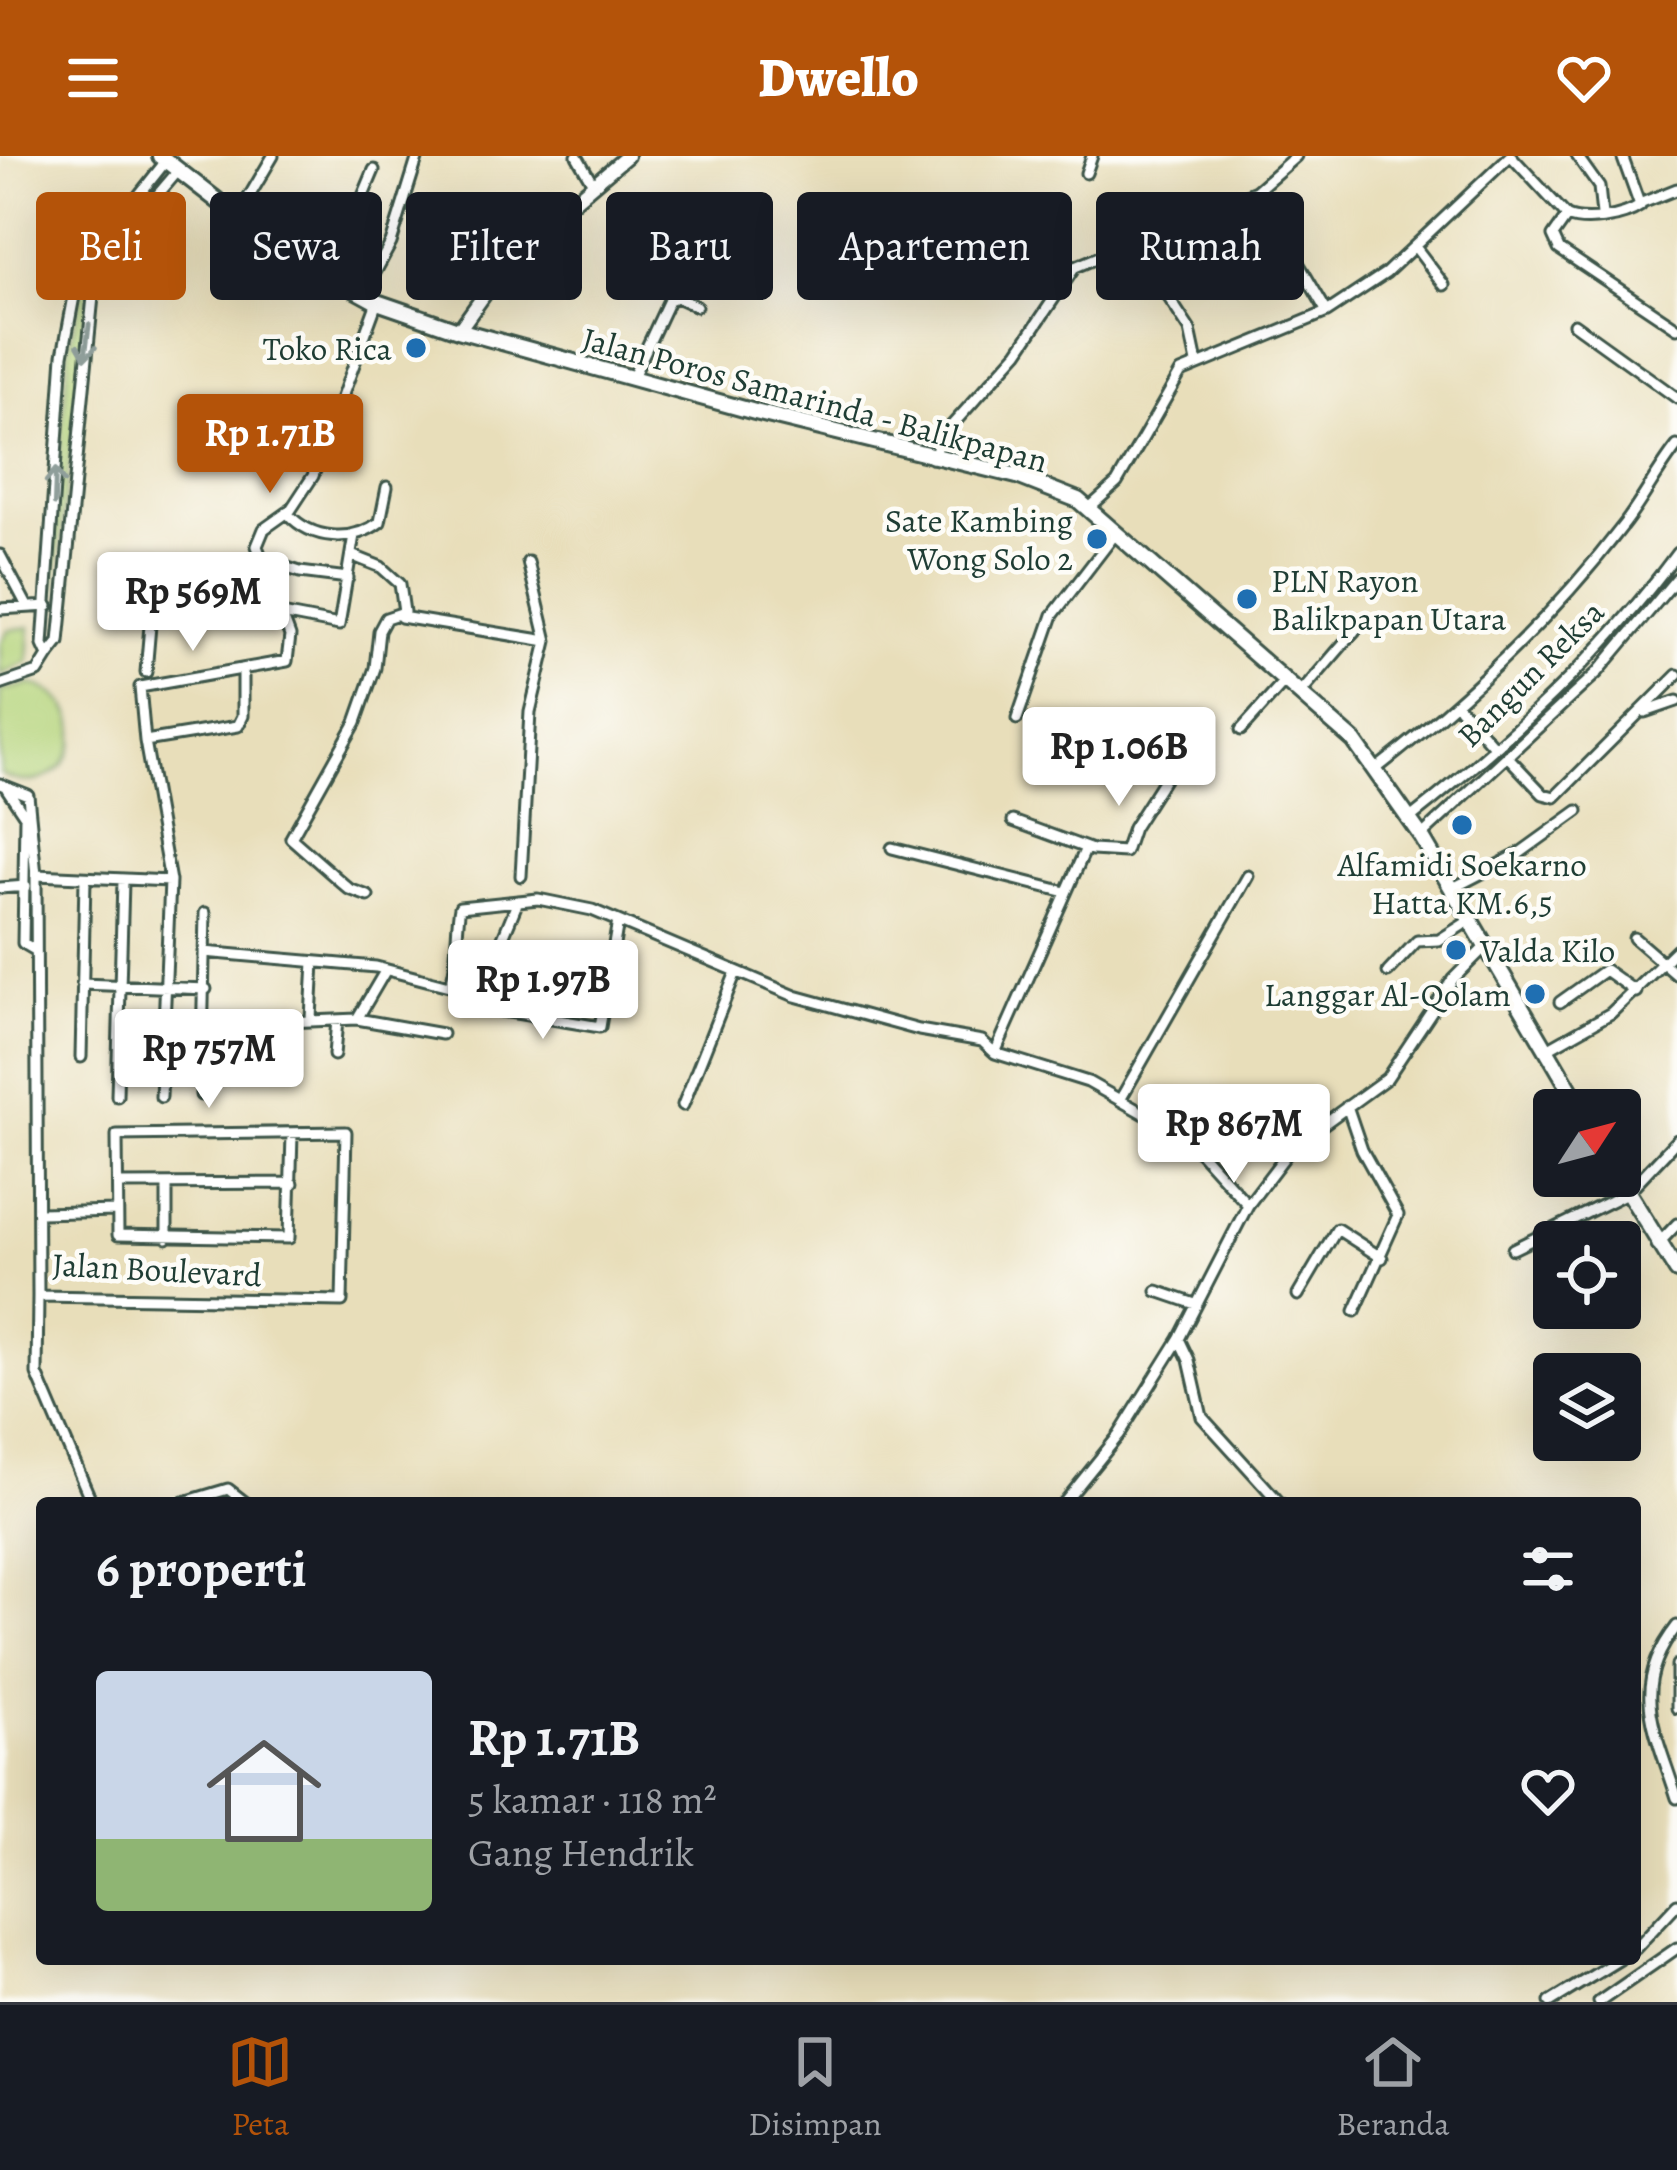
<!DOCTYPE html>
<html lang="id">
<head>
<meta charset="utf-8">
<style>
  :root { --surface:#171b24; --page:#20242c; --text:#f1f3f6; --muted:#9ea1a6; --line:#363941; --accent:#b45309 }
  body { margin:0; font-family:Alegreya,serif; background:var(--page); color:var(--text); height:100vh; display:flex; flex-direction:column; font-size:45px; white-space:nowrap }
  * { box-sizing:border-box; margin:0 }
  p { font-size:39px; color:var(--muted) }
  .icon { flex:none; width:66px; height:66px; fill:none; stroke:currentColor; stroke-width:2; stroke-linecap:round; stroke-linejoin:round }
  .map { position:relative; flex:1; overflow:hidden }
  .details { position:absolute; left:36px; top:1341px; width:1605px; height:468px; display:flex; flex-direction:column; background:var(--surface); border-radius:12px; box-shadow:0 12px 48px #0002 }
  .details>* { flex:none }
  .hud { position:absolute; left:36px; top:36px; width:1605px; height:108px; display:flex; gap:24px }
  .needle { width:78px; rotate:54deg }
  .fabs { position:absolute; left:1533px; top:933px; display:grid; gap:24px }
  .fabs a { display:grid; place-items:center; width:108px; height:108px; border-radius:12px; background:var(--surface); box-shadow:0 12px 48px #0002; font-size:60px }
  .price { position:absolute; translate:-50% -102px; padding:0 27px; border-radius:12px; background:#fff; color:#222; font-size:39px; line-height:78px; filter:drop-shadow(0 3px 6px #0008) }
  .price::after { content:''; position:absolute; left:50%; top:72px; width:36px; height:27px; margin-left:-18px; background:inherit; clip-path:polygon(0 0,100% 0,50% 100%) }
  .price.selected { background:var(--accent); color:#fff }
  ul { padding:0; list-style:none }
  li { display:flex; align-items:center; gap:36px; height:300px; padding:0 60px }
  li span { display:grid; place-items:center; flex:none; width:336px; height:240px; border-radius:12px; color:#555 }
  li>.icon { margin-inline-start:auto }
  span .icon { width:144px; height:144px; fill:#fffc; stroke-width:1 }
  li b { font-size:51px }
  h2 { display:flex; justify-content:space-between; align-items:center; height:144px; padding:0 60px; font-size:51px }
  .tag { padding:0 42px; border-radius:12px; background:var(--surface); box-shadow:0 12px 48px #0002; font-size:42px; line-height:108px }
  .tag.selected { background:var(--accent); color:#fff }
  header { display:flex; justify-content:space-between; align-items:center; height:156px; padding:0 60px; background:var(--accent); color:#fff; font-size:54px; font-weight:800 }
  .tabs { display:flex; justify-content:space-around; align-items:center; height:168px; border-top:3px solid var(--line); background:var(--surface); font-size:33px; color:var(--muted) }
  .tabs a { display:grid; justify-items:center; gap:6px }
  .tabs .selected { color:var(--accent) }
  .map>svg:first-child { display:block }
  .green { fill:#b5d47b; stroke:#6a8858; stroke-width:3 }
  .lines { fill:none; stroke-linecap:round; stroke-linejoin:round }
  .minor-casing { stroke:#3d5548; stroke-width:15 }
  .major-casing { stroke:#3d5548; stroke-width:18 }
  .highway-casing { stroke:#3d5548; stroke-width:20 }
  .minor { stroke:#fff; stroke-width:9 }
  .major { stroke:#fff; stroke-width:12 }
  .highway { stroke:#fff; stroke-width:14 }
  .oneway { stroke:#8f9e9a }
  .poi-dot { fill:#1f6fb2; stroke:#fdfcf7; stroke-width:4.5 }
  .labels { text-anchor:middle; stroke-width:9; stroke-linejoin:round; paint-order:stroke }
  .poi-label { font-size:33px; fill:#1f3d34; stroke:#fdfcf7; text-anchor:end }
  .street-label { font-size:33px; fill:#1f3d34; stroke:#fdfcf7 }
</style>
</head>
<body>
<header><svg class="icon" aria-label="menu" viewBox="0 0 24 24"><path d="M4 6h16M4 12h16M4 18h16"/></svg>Dwello<svg class="icon" aria-label="heart" viewBox="0 0 24 24"><path d="M12 20l-8-8c-3-5 5-10 8-4 3-6 11-1 8 4z"/></svg></header>
<div class="map">
<svg width="1677" height="1846" viewBox="0 0 1677 1846">
  <rect width="100%" height="100%" fill="#fdfcf7"/>
  <filter id="ink" filterUnits="userSpaceOnUse"><feTurbulence type="fractalNoise" baseFrequency=".00833" numOctaves="2"/><feDisplacementMap in="SourceGraphic" scale="24" xChannelSelector="R" yChannelSelector="G"/><feConvolveMatrix kernelMatrix="1 2 1 2 8 2 1 2 1" color-interpolation-filters="sRGB"/></filter>
  <filter id="wash" filterUnits="userSpaceOnUse"><feTurbulence type="fractalNoise" baseFrequency=".004" numOctaves="4" result="noise"/><feDisplacementMap in="SourceGraphic" scale="48" xChannelSelector="R" yChannelSelector="G"/><feGaussianBlur stdDeviation="2.7" result="paint"/><feColorMatrix in="noise" values="0 0 0 0 0 0 0 0 0 0 0 0 0 0 0 0 0 1.4 0 .05"/><feComposite in="paint" operator="in"/></filter>
  <g filter="url(#wash)">
    <rect width="100%" height="100%" fill="#e8deba"/>
    <!-- green -->
    <path class="green" d="M87,116L91,117L49,482L44,487L69,193Z
      M30,471L28,506L0,519V487L8,474Z
      M31,528C110,550 68,653 0,618V535Z"/>
  </g>
  <g filter="url(#ink)">
    <g class="lines">
      <!-- minor casing -->
      <g class="minor-casing">
        <path id="minor" d="M577,0L592,26
          M1511,0L1567,60C1586,68 1624,61 1640,50L1622,0
          M1577,0L1599,31L1602,59
          M166,5L89,102L75,135L63,199L43,489L48,500L59,486L95,120L103,103L178,15
          M1086,17L1092,0
          M1256,35L1327,156
          M1642,47L1677,33
          M1193,59L1221,122
          M1567,60L1553,80L1559,93L1677,172
          M237,61L273,0
          M1131,84L1190,174L1197,207
          M1416,92L1444,129
          M329,121L374,14
          M363,139L391,87L418,0
          M377,146L313,320L288,358C312,384 352,387 380,366L387,331
          M1574,168L1677,242
          M632,223L669,144L676,141L696,150
          M932,302L945,277L1018,196L1075,111L1256,35L1296,0
          M1089,352L1117,327L1181,216L1327,156L1386,117L1510,0
          M0,399L26,448
          M351,399L381,411L400,428L404,456L386,462L379,475L375,512L356,566L291,682L349,733L368,740
          M263,404L300,416L348,422
          M0,453L48,450
          M282,458L339,469L354,379
          M401,461L547,485
          M146,516L152,446L189,436L202,419L248,426L268,422
          M0,529L38,516L48,500
          M1301,537L1363,465
          M1456,547L1495,592
          M1645,556L1677,545
          M1017,563L1053,459L1116,377
          M1241,574L1284,526
          M145,585L140,531L287,505L290,480L257,390L264,373L288,356
          M1509,602L1543,638L1555,641L1677,519
          M1376,613C1469,541 1554,460 1625,367C1644,342 1658,314 1677,290
          M0,628L28,639L36,719L38,1140L342,1145L346,976L117,979L118,1079L289,1082L292,978
          M7,633L25,660L23,787L35,794
          M1409,663C1508,585 1602,499 1677,397
          M1013,665L1092,694L1125,696L1133,672L1200,567
          M1421,680L1598,516L1677,422
          M892,692L1066,736
          M36,719L170,725
          M521,720L530,556L547,485L528,406
          M0,732L26,730
          M1453,732L1517,699L1578,655
          M518,745L492,808L519,823L522,858L600,871L618,765
          M1634,782L1677,819
          M204,796L376,811L449,830C459,814 455,775 460,751L538,743L592,754L795,840L919,874L982,885L995,897L1088,926L1171,973L1200,996L1248,1049
          M1388,816L1417,785L1439,784L1472,763
          M519,823L608,838
          M82,828L206,833
          M451,830L464,850L522,858
          M1560,846L1605,814L1636,836
          M311,862L314,806
          M357,863L384,817
          M240,868L357,863L442,878
          M1549,892L1611,857L1677,793
          M995,897L1086,692
          M334,899L337,864
          M81,901L85,723
          M201,939L205,757
          M117,940L123,725
          M161,941L170,725L145,585L238,570L243,560V514
          M1120,944L1248,720
          M683,949L736,816
          M1347,950L1362,994L1398,1059L1355,1155
          M1548,1003L1554,1001
          M120,1028L293,1027
          M167,1030V1082
          M40,1057L116,1055
          M1657,1089L1677,1068
          M1513,1093L1627,1037L1677,984
          M1157,1135L1195,1148
          M1298,1139L1337,1073L1382,1102
          M38,1140L37,1218L92,1347
          M1179,1183L1189,1204L1202,1261L1280,1347
          M181,1347L228,1333L246,1347
          M1064,1347L1119,1279L1179,1183L1248,1049L1292,991L1387,922L1453,823L1486,790
          M1677,1470C1628,1532 1656,1575 1677,1642
          M1677,1509V1552
          M1635,1793L1677,1748
          M1550,1846L1620,1803
          M1599,1846L1677,1792"/>
      </g>
      <!-- major casing -->
      <g class="major-casing">
        <path id="major" d="M459,174L517,93L627,0"/>
      </g>
      <!-- highway casing -->
      <g class="highway-casing">
        <path id="highway" d="M160,0L280,93L377,146L458,174L755,256L1017,320L1078,344L1354,585L1421,680L1582,954
          M1618,1020L1677,1115"/>
      </g>
      <!-- minor -->
      <use href="#minor" class="minor"/>
      <!-- major -->
      <use href="#major" class="major"/>
      <!-- highway -->
      <use href="#highway" class="highway"/>
    </g>
    <!-- one-way arrows -->
    <defs><path id="oneway-shaft" d="M-6 0H5M1.5-3L5.5 0L1.5 3" fill="none" stroke-width="1.6" stroke-linecap="round" stroke-linejoin="round" transform="scale(3)"/></defs>
    <g class="oneway">
      <use href="#oneway-shaft" transform="translate(87 186) rotate(97)"/>
      <use href="#oneway-shaft" transform="translate(55 330) rotate(-88)"/>
    </g>
  </g>
  <!-- markers -->
  <g class="poi-dot">
    <circle cx="416" cy="192" r="12"/>
    <circle cx="1097" cy="383" r="12"/>
    <circle cx="1247" cy="443" r="12"/>
    <circle cx="1462" cy="669" r="12"/>
    <circle cx="1456" cy="794" r="12"/>
    <circle cx="1535" cy="838" r="12"/>
  </g>
  <g class="labels">
    <!-- poi labels -->
    <g class="poi-label">
      <text x="392" y="204">Toko Rica</text>
      <text x="1073" y="376">Sate Kambing<tspan x="1073" dy="38">Wong Solo 2</tspan></text>
      <text x="1271" y="436" text-anchor="start">PLN Rayon<tspan x="1271" dy="38">Balikpapan Utara</tspan></text>
      <text x="1462" y="720" text-anchor="middle">Alfamidi Soekarno<tspan x="1462" dy="38">Hatta KM.6,5</tspan></text>
      <text x="1480" y="806" text-anchor="start">Valda Kilo</text>
      <text x="1511" y="850">Langgar Al-Qolam</text>
    </g>
    <!-- street labels -->
    <g class="street-label">
      <text transform="translate(815 243) rotate(15)" y="12">Jalan Poros Samarinda - Balikpapan</text>
      <text transform="translate(1530 517) rotate(-45)" y="12">Bangun Reksa</text>
      <text transform="translate(157 1113) rotate(3)" y="12">Jalan Boulevard</text>
    </g>
  </g>
</svg>
<div class="fabs">
<a><svg class="needle" viewBox="-14 -14 28 28"><path d="M0-13l5 13h-10z" fill="#e53935"/><path d="M0 13l5-13h-10z" fill="#9ea1a6"/></svg></a>
<a><svg class="icon" aria-label="locate" viewBox="0 0 24 24"><circle cx="12" cy="12" r="6"/><path d="M12 2v4M12 18v4M2 12h4M18 12h4"/></svg></a>
<a><svg class="icon" aria-label="layers" viewBox="0 0 24 24"><path d="M12 4l9 5-9 5-9-5zM3 14l9 5 9-5"/></svg></a>
</div>
<b class="price selected" style="left:270px;top:340px">Rp 1.71B</b>
<b class="price" style="left:193px;top:498px">Rp 569M</b>
<b class="price" style="left:1119px;top:653px">Rp 1.06B</b>
<b class="price" style="left:543px;top:886px">Rp 1.97B</b>
<b class="price" style="left:209px;top:955px">Rp 757M</b>
<b class="price" style="left:1234px;top:1030px">Rp 867M</b>
<div class="hud">
<a class="tag selected">Beli</a>
<a class="tag">Sewa</a>
<a class="tag">Filter</a>
<a class="tag">Baru</a>
<a class="tag">Apartemen</a>
<a class="tag">Rumah</a>
</div>
<section class="details">
<h2>6 properti<svg class="icon" aria-label="filters" viewBox="0 0 24 24"><path d="M4 7h16M4 17h16"/><circle cx="9" cy="7" r="2"/><circle cx="15" cy="17" r="2"/></svg></h2>
<ul>
<li><span style="background:linear-gradient(#c9d6e8 70%,#8fb573 0)"><svg class="icon" aria-label="home" viewBox="0 0 24 24"><path d="M3 11l9-7 9 7M6 9v11h12V9"/></svg></span><div><b>Rp 1.71B</b><p>5 kamar · 118 m²</p><p>Gang Hendrik</p></div><svg class="icon" aria-label="heart" viewBox="0 0 24 24"><path d="M12 20l-8-8c-3-5 5-10 8-4 3-6 11-1 8 4z"/></svg></li>
</ul>
</section>
</div>
<nav class="tabs">
<a class="selected"><svg class="icon" aria-label="map" viewBox="0 0 24 24"><path d="M3 6l6-2 6 2 6-2v14l-6 2-6-2-6 2zM9 4v14M15 6v14"/></svg>Peta</a>
<a><svg class="icon" aria-label="saved" viewBox="0 0 24 24"><path d="M7 4h10v16l-5-4-5 4z"/></svg>Disimpan</a>
<a><svg class="icon" aria-label="home" viewBox="0 0 24 24"><path d="M3 11l9-7 9 7M6 9v11h12V9"/></svg>Beranda</a>
</nav>
</body>
</html>
